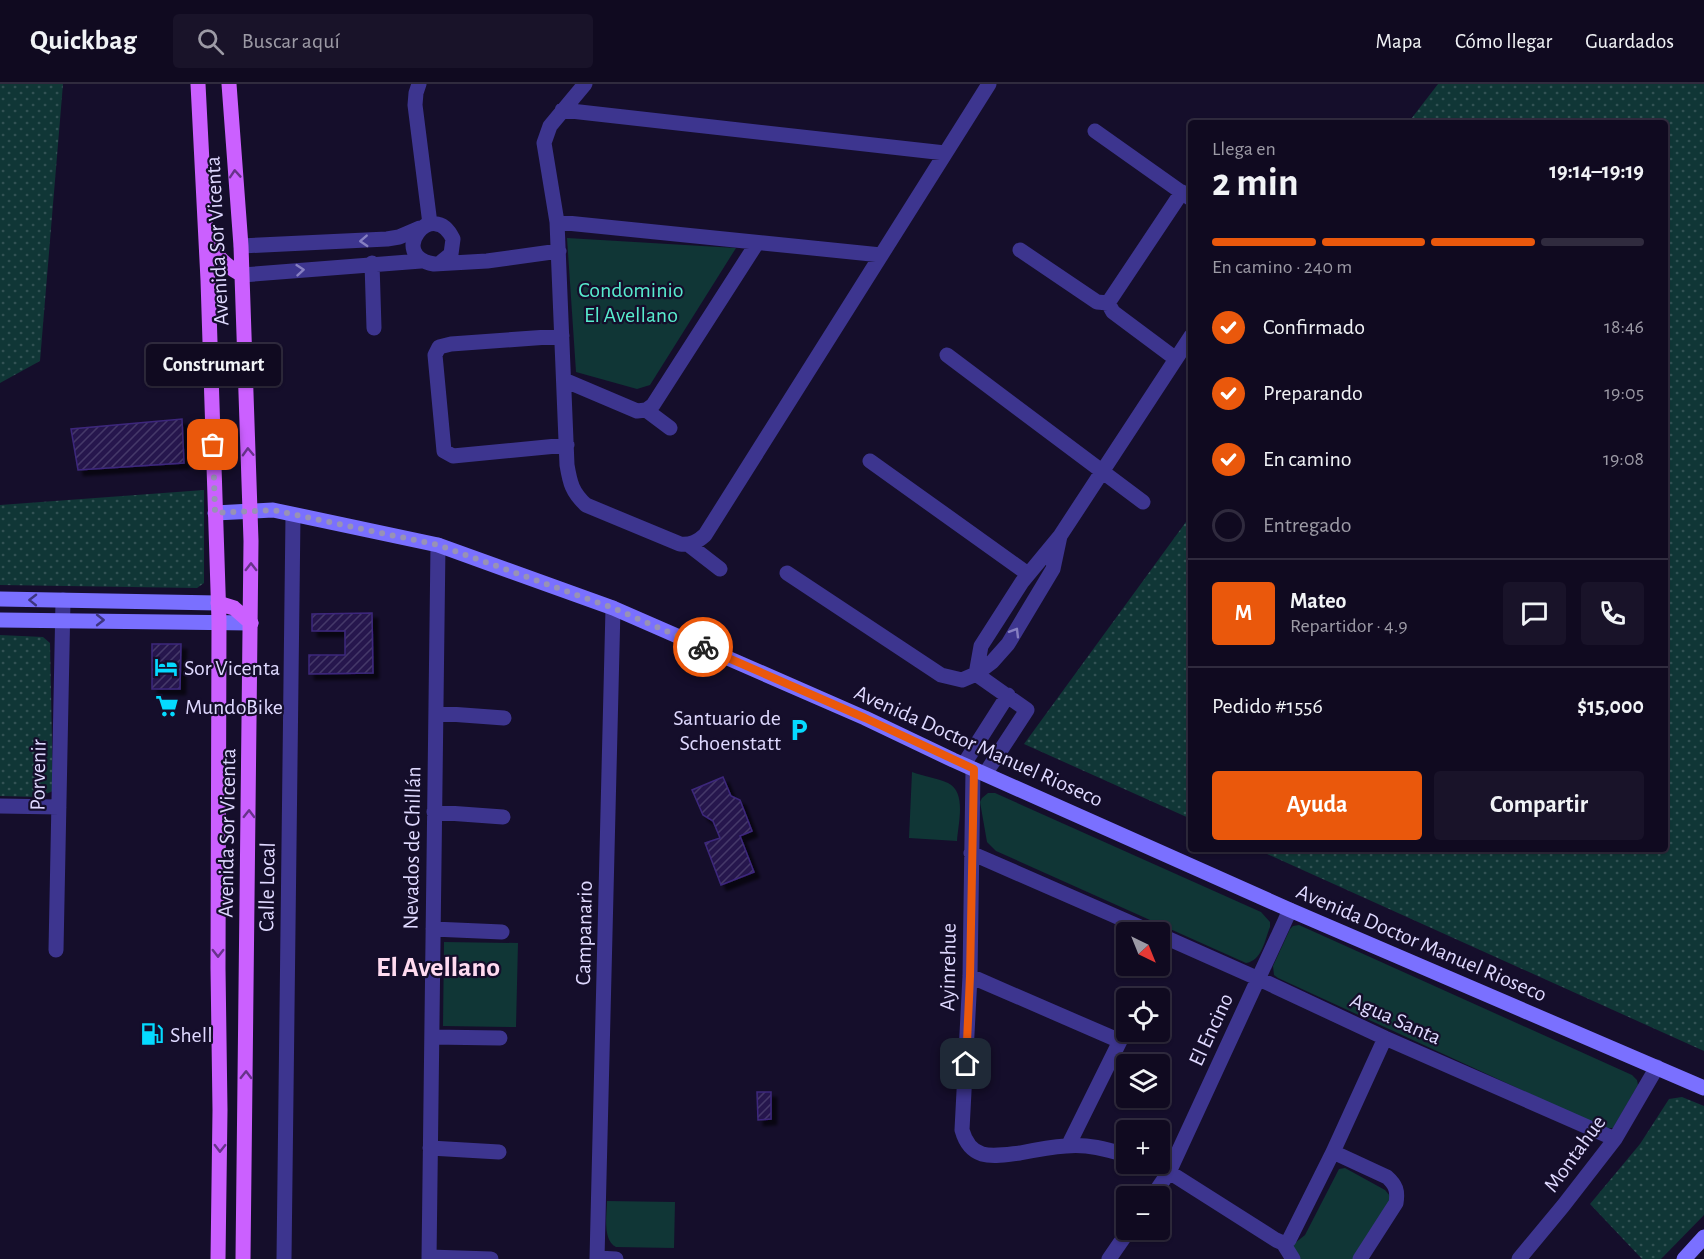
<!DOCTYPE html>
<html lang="es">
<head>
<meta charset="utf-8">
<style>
	:root { --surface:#100a20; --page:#191329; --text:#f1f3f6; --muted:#9c9aa5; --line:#302b3e; --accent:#ea580c }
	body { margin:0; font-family:"Alegreya Sans",sans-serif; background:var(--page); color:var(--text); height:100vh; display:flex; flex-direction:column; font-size:22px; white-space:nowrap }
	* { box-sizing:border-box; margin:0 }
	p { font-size:20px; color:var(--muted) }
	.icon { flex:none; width:33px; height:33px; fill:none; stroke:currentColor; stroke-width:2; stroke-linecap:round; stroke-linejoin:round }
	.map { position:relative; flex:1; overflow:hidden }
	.drawer { position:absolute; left:1188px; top:36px; width:480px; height:732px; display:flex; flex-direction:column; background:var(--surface); border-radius:6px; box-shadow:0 2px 4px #0004,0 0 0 2px var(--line) }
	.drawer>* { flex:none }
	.needle { width:39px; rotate:137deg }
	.tools { position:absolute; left:1116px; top:838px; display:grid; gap:12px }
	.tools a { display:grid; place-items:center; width:54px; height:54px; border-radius:6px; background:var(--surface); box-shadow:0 2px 4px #0004,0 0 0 2px var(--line); font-size:30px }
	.pin { position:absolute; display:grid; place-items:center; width:51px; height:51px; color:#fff; margin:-26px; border-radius:12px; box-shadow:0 3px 9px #0006 }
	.courier { position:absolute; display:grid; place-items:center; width:60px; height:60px; margin:-30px; border:4px solid #ea580c; border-radius:50%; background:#fff; color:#222; box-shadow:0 2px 8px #0007 }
	.bubble { position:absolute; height:42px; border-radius:6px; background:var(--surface); box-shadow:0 2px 4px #0004,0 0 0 2px var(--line); font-size:20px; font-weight:700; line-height:42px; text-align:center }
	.overview em { font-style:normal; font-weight:700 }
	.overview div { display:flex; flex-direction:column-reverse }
	.overview { display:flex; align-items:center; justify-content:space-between; height:102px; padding:0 24px }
	h1 { font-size:39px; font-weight:700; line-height:45px }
	.bar { display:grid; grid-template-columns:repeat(4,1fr); gap:9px 6px; align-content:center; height:72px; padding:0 24px }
	.bar i { height:8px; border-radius:4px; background:var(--line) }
	.bar .on { background:var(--accent) }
	.bar p { grid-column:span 4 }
	.line { display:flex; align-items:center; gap:15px; padding:0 24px; border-top:2px solid var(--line) }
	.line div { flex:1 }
	.round { display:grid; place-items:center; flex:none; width:63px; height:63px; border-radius:6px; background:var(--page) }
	ol { padding:0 24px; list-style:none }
	li { display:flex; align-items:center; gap:18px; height:66px }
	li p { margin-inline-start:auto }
	li .icon { padding:6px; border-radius:50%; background:var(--accent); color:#fff; stroke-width:4 }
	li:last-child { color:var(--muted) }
	li i { width:33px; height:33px; border:3px solid var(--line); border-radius:50% }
	.action { display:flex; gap:12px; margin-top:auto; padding:12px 24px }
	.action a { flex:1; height:69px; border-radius:6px; background:var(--accent); color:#fff; font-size:24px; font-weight:700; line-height:69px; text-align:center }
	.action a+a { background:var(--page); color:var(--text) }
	header { display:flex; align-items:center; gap:36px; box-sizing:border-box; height:84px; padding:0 30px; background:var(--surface); border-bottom:2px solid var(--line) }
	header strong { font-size:28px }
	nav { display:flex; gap:33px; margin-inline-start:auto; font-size:21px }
	.search { width:420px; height:54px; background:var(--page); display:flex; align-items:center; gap:15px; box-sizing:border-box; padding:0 21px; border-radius:6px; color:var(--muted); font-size:22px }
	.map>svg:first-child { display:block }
	.grass { fill:url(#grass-dots) }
	.park { fill:#103636 }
	.building { fill:url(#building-hatch); stroke:#3d287c; stroke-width:1.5; filter:url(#shadow) }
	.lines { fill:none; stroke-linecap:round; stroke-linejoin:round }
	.street { stroke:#3d358f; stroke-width:15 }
	.secondary { stroke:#7a70ff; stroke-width:15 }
	.primary { stroke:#cb60ff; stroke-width:15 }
	.oneway { stroke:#67338a }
	.oneway2 { stroke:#867fc1 }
	.oneway3 { stroke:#3d3580 }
	.done { stroke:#9892b5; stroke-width:6; stroke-dasharray:0 10.8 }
	.route { stroke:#ea580c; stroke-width:8 }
	.labels { text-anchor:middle; stroke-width:4.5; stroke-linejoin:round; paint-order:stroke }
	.street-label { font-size:22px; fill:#dfd9ff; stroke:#150e2b }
	.park-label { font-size:22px; fill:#58ecce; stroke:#150e2b }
	.poi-label { font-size:22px; fill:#dfd9ff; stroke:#150e2b; text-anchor:start }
	.district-label { font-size:28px; font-weight:bold; fill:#ffdbf0; stroke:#150e2b }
</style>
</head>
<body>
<header>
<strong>Quickbag</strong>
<div class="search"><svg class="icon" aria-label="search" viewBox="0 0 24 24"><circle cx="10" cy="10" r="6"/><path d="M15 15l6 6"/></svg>Buscar aquí</div>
<nav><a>Mapa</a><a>Cómo llegar</a><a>Guardados</a></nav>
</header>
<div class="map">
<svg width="1704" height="1175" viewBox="0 0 1704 1175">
	<defs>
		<pattern id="grass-dots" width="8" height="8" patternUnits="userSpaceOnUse" patternTransform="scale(1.5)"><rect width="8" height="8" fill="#103636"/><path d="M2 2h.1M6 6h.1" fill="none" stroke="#325254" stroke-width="1.8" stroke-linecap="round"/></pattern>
		<pattern id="building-hatch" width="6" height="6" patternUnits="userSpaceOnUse" patternTransform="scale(1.5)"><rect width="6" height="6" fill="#26184e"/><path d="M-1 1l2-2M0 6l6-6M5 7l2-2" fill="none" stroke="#453969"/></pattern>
		<filter id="shadow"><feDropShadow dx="5.5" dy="5.5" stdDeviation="1.5" flood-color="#0009"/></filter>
	</defs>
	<rect width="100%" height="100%" fill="#150e2b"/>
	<path class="grass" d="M0 0H63L40 277 0 299Z
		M1438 0H1704V967L1256 765H1665V39H1408Z
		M204 406V499L197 504 0 501V421Z
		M1191 431V735L1024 660Z
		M0 551 43 553 50 559 53 707 38 713 0 712Z
		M1682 1013 1704 1022V1131L1661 1175H1642L1590 1120 1640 1060 1669 1015Z"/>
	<path class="park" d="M567 154 736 164 650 301 637 305 576 288Z
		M912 688C923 692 937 694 948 699 967 708 958 740 957 757L909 754Z
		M988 709H995L1261 828 1270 838V843C1265 855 1262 877 1246 879L996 767 987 758 980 718 982 714Z
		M1299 841 1632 991 1637 996 1638 1001 1613 1044H1604L1278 894 1274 891 1273 882 1290 845 1293 842Z
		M444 858 518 859 516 943 443 942Z
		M1345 1084 1385 1106 1390 1112V1117L1353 1175H1299L1290 1163 1305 1151 1339 1085Z
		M607 1117 675 1118 674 1164 616 1163C602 1156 607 1130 607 1117Z"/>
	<path class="building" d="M182 335 184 379 78 386 71 345Z
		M372 529 373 589 309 590V571H345V547H312V530Z
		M152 560H181L180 605H152Z
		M723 693 731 712 740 716 752 747 740 752 754 788 721 801 705 759 720 754 713 737 703 731 692 706Z
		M757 1008H771V1035L758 1036Z"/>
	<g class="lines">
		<path class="street" d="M419 0 416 9 415 21 430 140
			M585 0 550 42 544 59 557 138 567 381C570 399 572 408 586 421L680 460C691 461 697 458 705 451L989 0
			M562 26 945 69
			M1095 47 1191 115
			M557 138 881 171
			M241 162 387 155 399 153 420 144
			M1020 166 1097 218 1108 219 1182 108
			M372 179 374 244
			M440 179 451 170 453 155C433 112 386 172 434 180L487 177 559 167
			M242 191 421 177
			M1108 219 1113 228 1176 275
			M562 252 451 260 439 263 435 271 444 367 453 372 567 361
			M947 271 1143 418
			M564 296 637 327 646 326 653 321 757 159
			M646 326 670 344
			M870 377 1028 490
			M1060 452 1191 252
			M689 461 720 485
			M787 489 941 591 962 596 976 590 992 578 1008 560 1053 485 1060 452 1022 498 981 562 976 590
			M976 590 1027 626 985 690
			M436 629 504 634
			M964 680 1008 611
			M973 685 970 892 962 1046C971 1078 994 1072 1020 1069 1035 1066 1051 1063 1066 1062 1088 1060 1106 1065 1126 1071
			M0 722 59 723
			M434 728 503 733
			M971 769 1154 849
			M433 845 502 848
			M1160 851 1259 895 1385 954 1615 1055
			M56 866 63 516
			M970 892 1120 957 1068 1062
			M432 953 500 954
			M1120 957 1126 942
			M430 1064 499 1068
			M1333 1068 1387 1093C1396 1101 1398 1107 1396 1119L1360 1175
			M1149 1080 1169 1088 1276 1156 1283 1159 1289 1156 1333 1068 1385 954
			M1152 1113 1169 1088 1290 826
			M1283 1159 1293 1175
			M429 1173 491 1175
			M597 1174 616 1175
			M284 1175 293 431
			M429 1175 438 461
			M597 1175 613 524
			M1109 1175 1129 1146
			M1519 1175 1563 1122 1615 1055 1657 983"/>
		<path class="secondary" d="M215 429 273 426 438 461 613 524 865 634 953 676 1290 826 1704 1004
			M0 515 218 519
			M0 536 251 539
			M1684 1175 1704 1153"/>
		<path class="primary" d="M198 0 208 196 219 537 218 884 220 1026 218 1175
			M229 0 241 162 251 457 243 1175
			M207 155C214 171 226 182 242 191
			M218 519 234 524 251 539"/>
	</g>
	<defs><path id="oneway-chevron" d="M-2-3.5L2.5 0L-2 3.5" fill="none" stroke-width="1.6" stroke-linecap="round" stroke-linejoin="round" transform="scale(1.5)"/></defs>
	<g class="oneway">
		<use href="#oneway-chevron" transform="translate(235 90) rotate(-94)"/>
		<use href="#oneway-chevron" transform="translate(248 368) rotate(-92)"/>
		<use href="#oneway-chevron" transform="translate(251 483) rotate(-90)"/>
		<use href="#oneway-chevron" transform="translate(249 730) rotate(-89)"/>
		<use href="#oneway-chevron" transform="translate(218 869) rotate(90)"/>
		<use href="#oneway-chevron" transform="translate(246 991) rotate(-89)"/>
		<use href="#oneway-chevron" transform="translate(220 1064) rotate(91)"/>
	</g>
	<g class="oneway2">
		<use href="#oneway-chevron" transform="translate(364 157) rotate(177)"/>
		<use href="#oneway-chevron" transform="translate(300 186) rotate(-5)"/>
		<use href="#oneway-chevron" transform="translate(1015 548) rotate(-59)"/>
	</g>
	<g class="oneway3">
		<use href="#oneway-chevron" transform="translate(33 516) rotate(-179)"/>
		<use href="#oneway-chevron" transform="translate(100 536)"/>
	</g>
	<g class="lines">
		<path class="done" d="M213 361 215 429 273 426 438 461 613 524 703 563"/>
		<path class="route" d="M703 563 865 634 974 685 970 892 966 980"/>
	</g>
	<defs>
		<g id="hotel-bare" transform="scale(1.8)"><path d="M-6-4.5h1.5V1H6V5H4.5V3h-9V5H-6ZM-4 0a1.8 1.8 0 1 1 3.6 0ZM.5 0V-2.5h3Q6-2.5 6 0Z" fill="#05daff" stroke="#150e2b" stroke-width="2.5" paint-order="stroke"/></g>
		<g id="supermarket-bare" transform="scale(1.8)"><path d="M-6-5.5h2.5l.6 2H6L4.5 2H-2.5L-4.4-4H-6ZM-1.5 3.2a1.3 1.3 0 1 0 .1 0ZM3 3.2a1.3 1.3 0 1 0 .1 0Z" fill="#05daff" stroke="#150e2b" stroke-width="2.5" paint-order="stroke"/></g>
		<g id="parking-bare" transform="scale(1.8)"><path d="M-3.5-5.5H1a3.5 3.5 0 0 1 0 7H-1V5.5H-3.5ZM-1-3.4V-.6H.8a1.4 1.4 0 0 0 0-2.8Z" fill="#05daff" stroke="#150e2b" stroke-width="2.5" paint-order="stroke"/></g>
		<g id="fuel-bare" transform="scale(1.8)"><path d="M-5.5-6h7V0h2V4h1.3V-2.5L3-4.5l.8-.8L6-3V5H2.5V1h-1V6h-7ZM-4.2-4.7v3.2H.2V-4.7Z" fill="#05daff" stroke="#150e2b" stroke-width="2.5" paint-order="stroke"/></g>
	</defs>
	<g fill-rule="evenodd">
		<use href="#hotel-bare" x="166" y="583"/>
		<use href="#supermarket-bare" x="167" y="622"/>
		<use href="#parking-bare" x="799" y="646"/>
		<use href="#fuel-bare" x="152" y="950"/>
	</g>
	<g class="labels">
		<g class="street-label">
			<text transform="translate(216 157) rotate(-93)" y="8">Avenida Sor Vicenta</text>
			<text transform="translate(979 661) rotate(24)" y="8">Avenida Doctor Manuel Rioseco</text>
			<text transform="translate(37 691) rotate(-89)" y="8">Porvenir</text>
			<text transform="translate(226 749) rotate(-89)" y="8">Avenida Sor Vicenta</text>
			<text transform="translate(411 764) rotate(-89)" y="8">Nevados de Chillán</text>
			<text transform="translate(266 803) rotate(-89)" y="8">Calle Local</text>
			<text transform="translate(583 849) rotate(-89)" y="8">Campanario</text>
			<text transform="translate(1422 858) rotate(23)" y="8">Avenida Doctor Manuel Rioseco</text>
			<text transform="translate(947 883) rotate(-89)" y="8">Ayinrehue</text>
			<text transform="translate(1396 934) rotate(24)" y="8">Agua Santa</text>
			<text transform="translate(1210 945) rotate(-65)" y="8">El Encino</text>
			<text transform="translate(1574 1069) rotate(-54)" y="8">Montahue</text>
		</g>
		<g class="park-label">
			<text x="631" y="213">Condominio<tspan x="631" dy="25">El Avellano</tspan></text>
		</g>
		<g class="poi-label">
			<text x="184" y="591">Sor Vicenta</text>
			<text x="185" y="630">MundoBike</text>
			<text x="781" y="641" text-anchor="end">Santuario de<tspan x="781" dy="25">Schoenstatt</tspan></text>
			<text x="170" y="958">Shell</text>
		</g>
		<g class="district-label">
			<text x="438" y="892">El Avellano</text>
		</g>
	</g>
</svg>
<div class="tools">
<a><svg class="needle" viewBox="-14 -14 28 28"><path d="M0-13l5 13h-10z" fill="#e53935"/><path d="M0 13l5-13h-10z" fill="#9c9aa5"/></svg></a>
<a><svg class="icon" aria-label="locate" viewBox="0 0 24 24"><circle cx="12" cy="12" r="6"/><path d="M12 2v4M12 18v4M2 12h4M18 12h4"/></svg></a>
<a><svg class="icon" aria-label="layers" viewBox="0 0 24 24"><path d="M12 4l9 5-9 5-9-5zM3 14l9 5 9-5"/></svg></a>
<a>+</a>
<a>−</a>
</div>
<div class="pin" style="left:213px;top:361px;background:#ea580c"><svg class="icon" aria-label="bag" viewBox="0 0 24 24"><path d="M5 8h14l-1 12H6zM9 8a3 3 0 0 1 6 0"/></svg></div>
<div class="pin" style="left:966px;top:980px;background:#1f2937"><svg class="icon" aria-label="home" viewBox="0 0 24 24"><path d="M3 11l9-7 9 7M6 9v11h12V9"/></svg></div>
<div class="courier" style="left:703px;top:563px"><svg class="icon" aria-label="bike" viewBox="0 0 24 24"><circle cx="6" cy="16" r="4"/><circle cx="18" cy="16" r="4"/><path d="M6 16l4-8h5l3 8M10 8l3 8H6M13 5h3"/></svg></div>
<div class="bubble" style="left:146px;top:260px;width:135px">Construmart</div>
<section class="drawer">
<div class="overview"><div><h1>2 min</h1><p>Llega en</p></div><em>19:14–19:19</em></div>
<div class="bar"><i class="on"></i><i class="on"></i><i class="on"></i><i></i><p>En camino · 240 m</p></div>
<ol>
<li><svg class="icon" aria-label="check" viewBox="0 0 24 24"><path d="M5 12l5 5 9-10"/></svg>Confirmado<p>18:46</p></li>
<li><svg class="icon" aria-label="check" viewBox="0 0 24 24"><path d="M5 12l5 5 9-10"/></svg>Preparando<p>19:05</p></li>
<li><svg class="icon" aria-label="check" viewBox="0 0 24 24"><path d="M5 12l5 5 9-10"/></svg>En camino<p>19:08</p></li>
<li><i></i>Entregado</li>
</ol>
<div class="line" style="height:108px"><b class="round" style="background:var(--accent);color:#fff">M</b><div><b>Mateo</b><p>Repartidor · 4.9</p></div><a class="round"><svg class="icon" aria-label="chat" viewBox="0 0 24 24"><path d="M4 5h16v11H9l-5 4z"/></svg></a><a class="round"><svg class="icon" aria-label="phone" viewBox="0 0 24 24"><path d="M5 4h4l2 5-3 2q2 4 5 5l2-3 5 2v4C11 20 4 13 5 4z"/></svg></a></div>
<div class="line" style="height:78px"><div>Pedido #1556</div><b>$15,000</b></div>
<div class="action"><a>Ayuda</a><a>Compartir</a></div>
</section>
</div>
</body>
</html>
